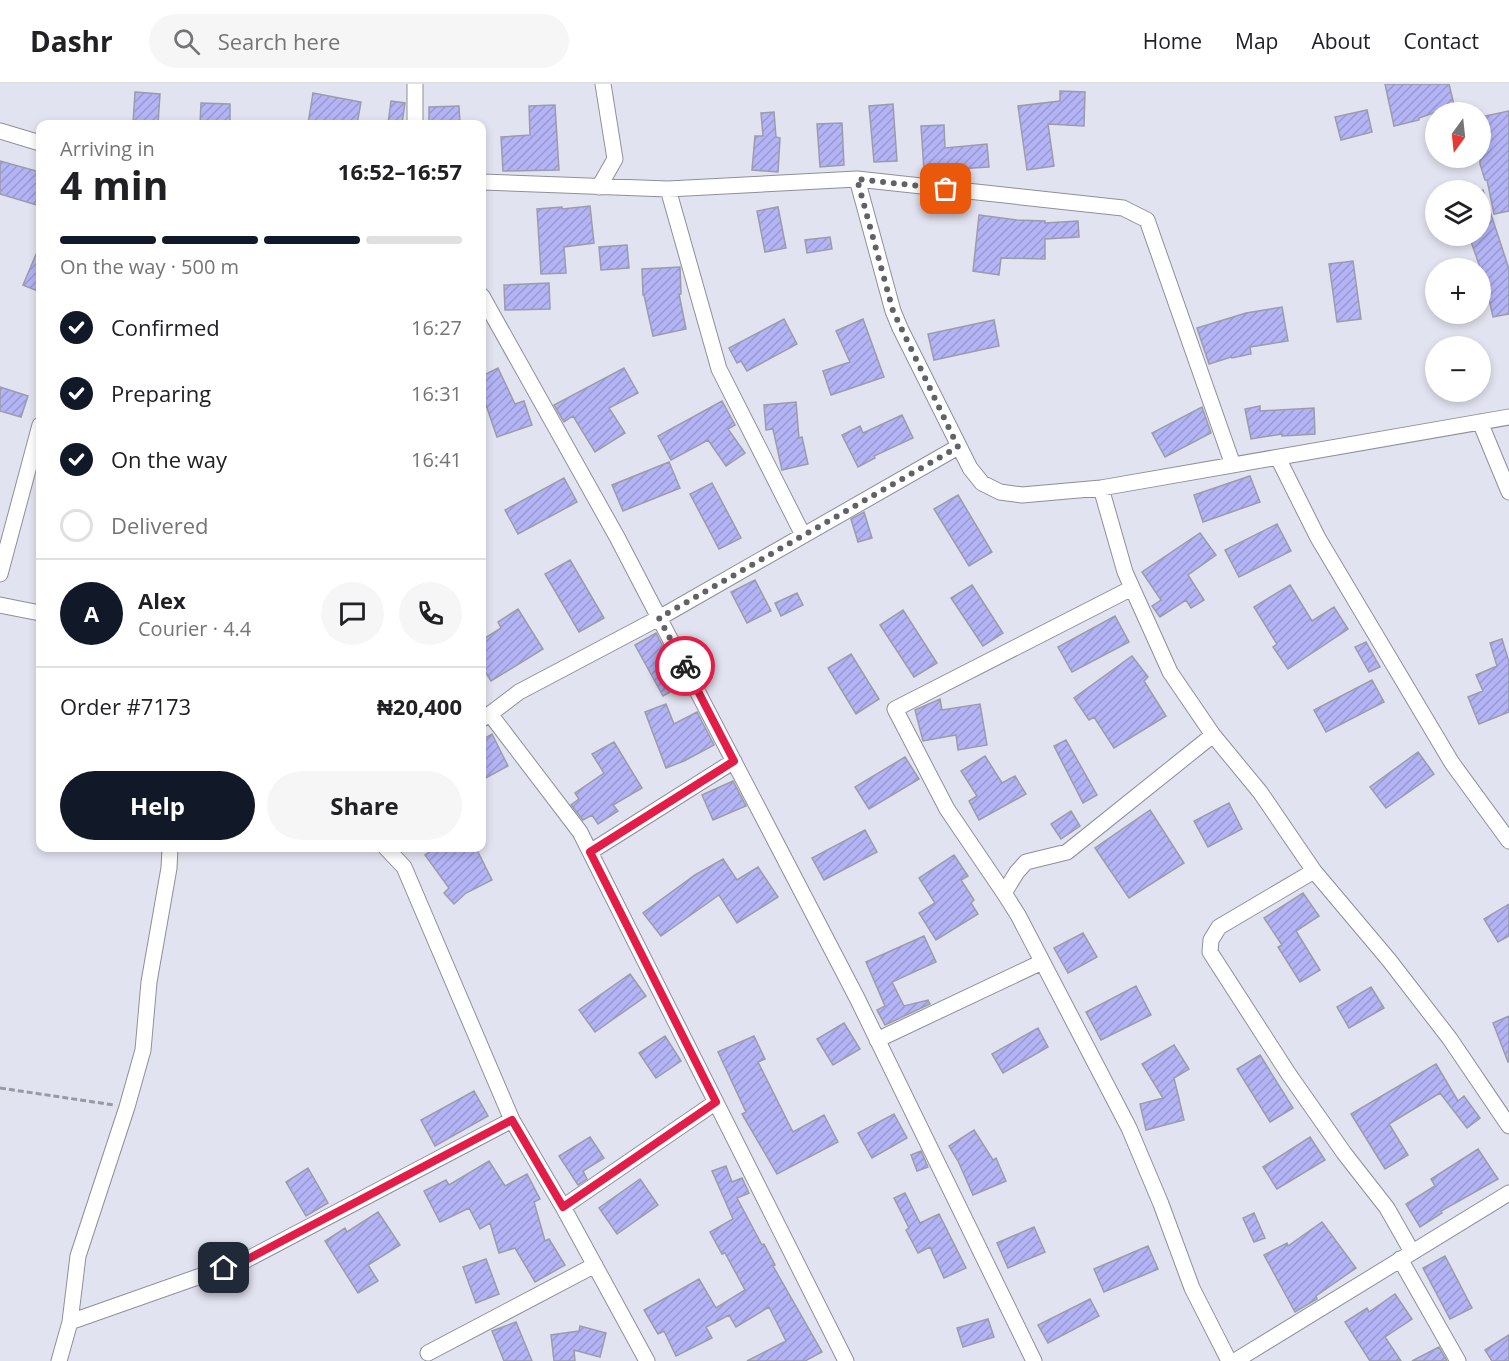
<!DOCTYPE html>
<html lang="en">
<head>
<meta charset="utf-8">
<style>
	:root { --surface:#fff; --page:#f6f6f6; --text:#202124; --muted:#757577; --line:#e0e0e0; --accent:#111827 }
	body { margin:0; font-family:"Open Sans",sans-serif; background:var(--page); color:var(--text); height:100vh; display:flex; flex-direction:column; font-size:22px; white-space:nowrap }
	* { box-sizing:border-box; margin:0 }
	p { font-size:20px; color:var(--muted) }
	.icon { flex:none; width:33px; height:33px; fill:none; stroke:currentColor; stroke-width:2; stroke-linecap:round; stroke-linejoin:round }
	.map { position:relative; flex:1; overflow:hidden }
	.details { position:absolute; left:36px; top:36px; width:450px; height:732px; display:flex; flex-direction:column; background:var(--surface); border-radius:12px; box-shadow:0 3px 9px #0003 }
	.details>* { flex:none }
	.needle { width:39px; rotate:195deg }
	.controls { position:absolute; left:1425px; top:18px; display:grid; gap:12px }
	.controls a { display:grid; place-items:center; width:66px; height:66px; border-radius:50%; background:var(--surface); box-shadow:0 3px 9px #0003; font-size:30px }
	.pin { position:absolute; display:grid; place-items:center; width:51px; height:51px; color:#fff; margin:-26px; border-radius:12px; box-shadow:0 3px 9px #0006 }
	.courier { position:absolute; display:grid; place-items:center; width:60px; height:60px; margin:-30px; border:4px solid #e11d48; border-radius:50%; background:#fff; color:#222; box-shadow:0 2px 8px #0007 }
	.summary em { font-style:normal; font-weight:700 }
	.summary div { display:flex; flex-direction:column-reverse }
	.summary { display:flex; align-items:center; justify-content:space-between; height:102px; padding:0 24px }
	h1 { font-size:39px; font-weight:700; line-height:45px }
	.bar { display:grid; grid-template-columns:repeat(4,1fr); gap:9px 6px; align-content:center; height:72px; padding:0 24px }
	.bar i { height:8px; border-radius:4px; background:var(--line) }
	.bar .selected { background:var(--accent) }
	.bar p { grid-column:span 4 }
	.line { display:flex; align-items:center; gap:15px; padding:0 24px; border-top:2px solid var(--line) }
	.line div { flex:1 }
	.round { display:grid; place-items:center; flex:none; width:63px; height:63px; border-radius:32px; background:var(--page) }
	ol { padding:0 24px; list-style:none }
	li { display:flex; align-items:center; gap:18px; height:66px }
	li p { margin-inline-start:auto }
	li .icon { padding:6px; border-radius:50%; background:var(--accent); color:#fff; stroke-width:4 }
	li:last-child { color:var(--muted) }
	li i { width:33px; height:33px; border:3px solid var(--line); border-radius:50% }
	.button { display:flex; gap:12px; margin-top:auto; padding:12px 24px }
	.button a { flex:1; height:69px; border-radius:36px; background:var(--accent); color:#fff; font-size:24px; font-weight:700; line-height:69px; text-align:center }
	.button a+a { background:var(--page); color:var(--text) }
	header { display:flex; align-items:center; gap:36px; box-sizing:border-box; height:84px; padding:0 30px; background:var(--surface); border-bottom:2px solid var(--line) }
	header strong { font-size:28px }
	nav { display:flex; gap:33px; margin-inline-start:auto; font-size:21px }
	.search { width:420px; height:54px; background:var(--page); display:flex; align-items:center; gap:15px; box-sizing:border-box; padding:0 21px; border-radius:33px; color:var(--muted); font-size:22px }
	.map>svg:first-child { display:block }
	.building { fill:url(#building-hatch); stroke:#9c9ca9; stroke-width:1.5 }
	.lines { fill:none; stroke-linecap:round; stroke-linejoin:round }
	.street-casing { stroke:#8f8f9b; stroke-width:17 }
	.path { stroke:#9999a4; stroke-width:3; stroke-dasharray:6 3; stroke-linecap:butt }
	.street { stroke:#fff; stroke-width:15 }
	.done { stroke:#616169; stroke-width:6; stroke-dasharray:0 10.8 }
	.route { stroke:#e11d48; stroke-width:8 }
</style>
</head>
<body>
<header>
<strong>Dashr</strong>
<div class="search"><svg class="icon" aria-label="search" viewBox="0 0 24 24"><circle cx="10" cy="10" r="6"/><path d="M15 15l6 6"/></svg>Search here</div>
<nav><a>Home</a><a>Map</a><a>About</a><a>Contact</a></nav>
</header>
<div class="map">
<svg width="1509" height="1277" viewBox="0 0 1509 1277">
	<defs>
		<pattern id="building-hatch" width="6" height="6" patternUnits="userSpaceOnUse" patternTransform="scale(1.5)"><rect width="6" height="6" fill="#b3b3f5"/><path d="M-1 1l2-2M0 6l6-6M5 7l2-2" fill="none" stroke="#9999d2"/></pattern>
	</defs>
	<rect width="100%" height="100%" fill="#e2e3f0"/>
	<path class="building" d="M1385 0H1449L1455 25 1436 28 1419 34V36L1394 42Z
		M1060 7 1085 8 1084 42 1048 40 1054 82 1027 86 1018 22 1060 17Z
		M135 8 160 10 158 40H133Z
		M313 9 361 18 357 40H308Z
		M391 17 405 19 402 40H388Z
		M201 19 230 20V40H200Z
		M893 20 897 77 874 78 869 22Z
		M555 21 559 86 503 87 501 53 530 51 529 22Z
		M459 22 460 40H429V23Z
		M1367 26 1372 48 1341 56 1335 33Z
		M1509 27V127L1494 130 1487 96H1485L1480 80V33Z
		M774 28 776 53 780 54 778 88 752 86 755 52H763L761 29Z
		M842 39 844 81 820 83 817 40Z
		M944 41 945 64 987 60 989 83 924 87 921 42Z
		M0 77 40 88V122L0 110Z
		M1483 106 1509 185V230L1493 233 1482 185 1481 186 1469 152H1480V107Z
		M590 122 594 159 564 163 566 189 541 190 537 125 562 123V125Z
		M778 123 786 164 765 168 757 127Z
		M979 131 1017 136 1045 137V139L1078 137 1079 153 1045 155V175L1001 174 999 191 973 187Z
		M830 153 832 165 807 169 805 156Z
		M40 161V208L23 201Z
		M627 161 629 184 601 186 599 163Z
		M1353 177 1361 235 1337 238 1329 180Z
		M680 183 681 210H679L686 245 653 252 644 211H643L642 185Z
		M549 199 550 225 505 226 504 201Z
		M1282 223 1288 257 1250 263 1251 270 1232 274 1231 273 1209 280 1197 244 1246 229Z
		M784 235 797 260 747 287 741 277 737 279 729 264Z
		M863 235 884 293 831 311 823 287 850 278 836 247Z
		M994 236 999 262 934 276 928 250Z
		M498 284 515 320 524 317 532 341 497 353 485 318 482 320V292Z
		M624 284 638 309 609 324 625 349 595 368 573 332 564 338 554 321Z
		M0 303 28 312 21 333 0 327Z
		M722 317 735 341 728 345 745 369 726 382 708 356 671 376 658 352Z
		M796 318 799 354 802 353 808 380 782 386 773 345 766 346 764 321Z
		M1260 322V327L1314 324 1315 350 1282 352V350L1251 355 1245 325Z
		M1202 323 1211 349 1165 373 1152 349Z
		M902 331 913 354 874 372 875 374 858 383 842 351 860 342 863 349Z
		M669 378 680 404 623 427 612 401Z
		M1250 392 1260 418 1203 438 1194 411Z
		M564 394 577 418 518 450 505 426Z
		M712 399 741 454 719 465 690 410Z
		M958 411 992 468 969 482 934 425Z
		M864 428 872 454 858 458 851 435Z
		M1277 440 1291 467 1239 493 1225 466Z
		M1200 449 1216 471 1188 491 1204 516 1191 524 1186 516 1160 533 1152 522 1161 516 1142 488Z
		M570 476 604 534 579 548 545 490Z
		M755 496 771 527 747 539 731 508Z
		M972 501 1003 549 983 562 951 514Z
		M1290 501 1312 537 1334 523 1348 545 1288 585 1273 563 1277 560 1254 523Z
		M797 509 803 521 781 532 775 519Z
		M518 525 543 565 491 597 482 583V556L501 544 498 538Z
		M903 526 937 579 914 593 880 541Z
		M1115 532 1129 558 1072 588 1058 563Z
		M656 549 683 601 663 612 635 561Z
		M1502 555 1509 578V628L1479 640 1468 613 1483 607 1476 591 1497 582 1490 559Z
		M1366 558 1380 583 1369 588 1355 563Z
		M851 570 879 615 856 630 828 584Z
		M1132 572 1148 593 1144 597 1166 632 1114 664 1094 633 1089 636 1074 614Z
		M1372 596 1384 618 1326 648 1314 626Z
		M940 615 942 626 980 620 987 661 958 666 956 651 923 657 915 626Z
		M666 620 674 640 697 628 714 661 684 677 666 684 645 628Z
		M492 650 508 682 482 696V656Z
		M1066 656 1097 711 1083 719 1054 662Z
		M614 658 642 704 613 721 618 727 598 740 592 731 583 736 571 721 579 715 575 709 604 689 592 670Z
		M1418 668 1434 690 1386 724 1370 703Z
		M985 672 1002 699 1015 692 1026 710 979 736 969 717 977 712 961 687Z
		M905 673 919 695 869 725 855 703Z
		M733 697 746 722 713 736 702 711Z
		M1229 719 1242 745 1208 763 1194 737Z
		M1150 726 1184 779 1129 814 1095 764Z
		M1071 727 1080 742 1061 755 1051 740Z
		M865 746 877 768 824 796 812 774Z
		M435 764H476L492 796 466 809 454 820 444 809 449 804 425 771Z
		M954 771 968 792 961 796 974 816 971 819 978 830 936 856 919 829 935 819 919 794Z
		M723 775 737 796 758 783 778 813 737 839 719 811 661 852 643 829 695 791Z
		M1303 809 1319 832 1296 847 1320 886 1300 898 1278 863 1282 861 1264 834Z
		M1509 820V852L1498 858 1484 835Z
		M1083 849 1097 873 1068 889 1054 864Z
		M924 852 936 878 892 898 904 922 928 916 930 920 885 941 877 926 885 922 866 878Z
		M630 890 646 912 595 948 579 926Z
		M1136 902 1151 931 1101 956 1086 928Z
		M1371 903 1384 924 1349 944 1337 923Z
		M1509 932V978H1508L1493 939Z
		M844 939 860 965 833 981 817 955Z
		M1038 944 1048 963 1003 989 992 970Z
		M665 952 681 977 656 994 639 969Z
		M754 952 765 975 758 978 793 1048 824 1031 838 1058 777 1090 742 1030 746 1028 718 968Z
		M1174 961 1189 985 1174 994 1184 1036 1146 1046 1140 1020 1163 1014 1142 980Z
		M1260 971 1293 1024 1270 1038 1237 985Z
		M1436 980 1458 1017 1464 1012 1480 1034 1467 1044 1440 1009 1389 1040 1408 1071 1385 1085 1351 1030Z
		M474 1007 488 1032 435 1062 421 1036Z
		M894 1030 907 1054 872 1074 858 1049Z
		M974 1046 993 1076 996 1074 1006 1097 973 1111 958 1077 949 1062Z
		M590 1053 604 1074 583 1087 587 1095 578 1101 559 1072Z
		M1310 1053 1325 1076 1277 1105 1263 1083Z
		M1478 1065 1498 1095 1441 1127 1442 1129 1420 1143 1406 1120 1435 1102 1431 1095Z
		M921 1067 928 1083 917 1087 911 1071Z
		M489 1077 505 1102 527 1090 540 1115 534 1118 545 1157 549 1155 565 1181 535 1198 515 1164 499 1169 490 1139 480 1145 469 1124 440 1138 424 1107 446 1096 449 1101Z
		M726 1082 732 1098 742 1094 749 1109 737 1114 762 1161 764 1160 775 1181 773 1182 822 1268 805 1277H747L786 1257 769 1223 736 1243 729 1231 706 1243 712 1254 676 1272 664 1247 658 1250 644 1226 699 1195 716 1224 745 1206 725 1169 722 1170 710 1148 733 1135 712 1087Z
		M308 1084 328 1119 306 1132 286 1098Z
		M640 1095 658 1121 617 1150 599 1124Z
		M905 1109 920 1139 939 1130 966 1184 944 1194 930 1163 918 1169 906 1146 909 1144 894 1114Z
		M378 1128 400 1161 368 1181 378 1197 358 1209 325 1157 345 1144 347 1148Z
		M1254 1129 1265 1154 1254 1158 1243 1134Z
		M1322 1138 1356 1184 1316 1212 1317 1215 1295 1228 1264 1171 1287 1159 1288 1162Z
		M1034 1143 1045 1168 1008 1184 997 1159Z
		M1148 1162 1158 1185 1104 1208 1094 1185Z
		M1445 1172 1472 1224 1450 1235 1423 1184Z
		M486 1175 499 1210 476 1219 463 1183Z
		M1395 1210 1412 1235 1385 1253 1401 1277H1370L1345 1238 1367 1224 1369 1228Z
		M1090 1215 1099 1232 1048 1259 1038 1241Z
		M988 1235 994 1253 963 1263 957 1244Z
		M516 1238 532 1277H504L492 1247Z
		M580 1242 606 1249 600 1273 574 1266 575 1277H554L551 1251 579 1247Z
		M1509 1251V1277H1492L1485 1266Z
		M1439 1263 1447 1277H1412Z"/>
	<g class="lines">
		<g class="street-casing">
			<path id="street" d="M415 40V0
				M0 47 40 59
				M857 95 893 227 900 244 970 384 982 399 1000 408 1022 411 1101 404 1509 333
				M482 98 668 105 857 95 1123 124 1147 136 1233 381
				M599 103 615 75 603 0
				M668 105 719 285 803 451
				M482 212 617 453 857 914 1034 1277
				M1480 338 1509 408
				M1278 374 1318 454 1452 679 1509 757
				M1101 404 1125 488 1170 588 1213 651 1260 708 1314 787 1389 876 1450 955 1509 1042
				M0 490 40 341
				M0 521 40 529
				M490 630 519 608 659 534 958 363
				M482 635 490 630 580 748 846 1277
				M1213 651 1067 768 1026 778 1017 788 1004 809 1018 831 1129 1044 1161 1120 1192 1204 1229 1277
				M386 764 404 783 512 1036 563 1123 647 1277
				M590 768 734 677
				M1314 787 1219 843 1211 856 1210 868 1288 989 1344 1069 1387 1124 1412 1168
				M1004 809 947 725 895 625 1132 504
				M877 956 1042 878
				M563 1123 716 1018
				M1400 1175 1458 1277
				M70 1238 246 1176 512 1036
				M428 1269 595 1181
				M59 1277 70 1238 78 1172 127 1023 143 966 149 898 169 784 170 764
				M1235 1277 1509 1109"/>
		</g>
		<path class="path" d="M0 1004 114 1021"/>
		<use href="#street" class="street"/>
	</g>
	<g class="lines">
		<path class="done" d="M685 582 659 534 958 363 893 227 857 95 946 105"/>
		<path class="route" d="M224 1184 246 1176 512 1036 563 1123 716 1018 590 768 734 677 685 582"/>
	</g>
</svg>
<div class="controls">
<a><svg class="needle" viewBox="-14 -14 28 28"><path d="M0-13l5 13h-10z" fill="#e53935"/><path d="M0 13l5-13h-10z" fill="#757577"/></svg></a>
<a><svg class="icon" aria-label="layers" viewBox="0 0 24 24"><path d="M12 4l9 5-9 5-9-5zM3 14l9 5 9-5"/></svg></a>
<a>+</a>
<a>−</a>
</div>
<div class="pin" style="left:946px;top:105px;background:#ea580c"><svg class="icon" aria-label="bag" viewBox="0 0 24 24"><path d="M5 8h14l-1 12H6zM9 8a3 3 0 0 1 6 0"/></svg></div>
<div class="pin" style="left:224px;top:1184px;background:#1f2937"><svg class="icon" aria-label="home" viewBox="0 0 24 24"><path d="M3 11l9-7 9 7M6 9v11h12V9"/></svg></div>
<div class="courier" style="left:685px;top:582px"><svg class="icon" aria-label="bike" viewBox="0 0 24 24"><circle cx="6" cy="16" r="4"/><circle cx="18" cy="16" r="4"/><path d="M6 16l4-8h5l3 8M10 8l3 8H6M13 5h3"/></svg></div>
<section class="details">
<div class="summary"><div><h1>4 min</h1><p>Arriving in</p></div><em>16:52–16:57</em></div>
<div class="bar"><i class="selected"></i><i class="selected"></i><i class="selected"></i><i></i><p>On the way · 500 m</p></div>
<ol>
<li><svg class="icon" aria-label="check" viewBox="0 0 24 24"><path d="M5 12l5 5 9-10"/></svg>Confirmed<p>16:27</p></li>
<li><svg class="icon" aria-label="check" viewBox="0 0 24 24"><path d="M5 12l5 5 9-10"/></svg>Preparing<p>16:31</p></li>
<li><svg class="icon" aria-label="check" viewBox="0 0 24 24"><path d="M5 12l5 5 9-10"/></svg>On the way<p>16:41</p></li>
<li><i></i>Delivered</li>
</ol>
<div class="line" style="height:108px"><b class="round" style="background:var(--accent);color:#fff">A</b><div><b>Alex</b><p>Courier · 4.4</p></div><a class="round"><svg class="icon" aria-label="chat" viewBox="0 0 24 24"><path d="M4 5h16v11H9l-5 4z"/></svg></a><a class="round"><svg class="icon" aria-label="phone" viewBox="0 0 24 24"><path d="M5 4h4l2 5-3 2q2 4 5 5l2-3 5 2v4C11 20 4 13 5 4z"/></svg></a></div>
<div class="line" style="height:78px"><div>Order #7173</div><b>₦20,400</b></div>
<div class="button"><a>Help</a><a>Share</a></div>
</section>
</div>
</body>
</html>
